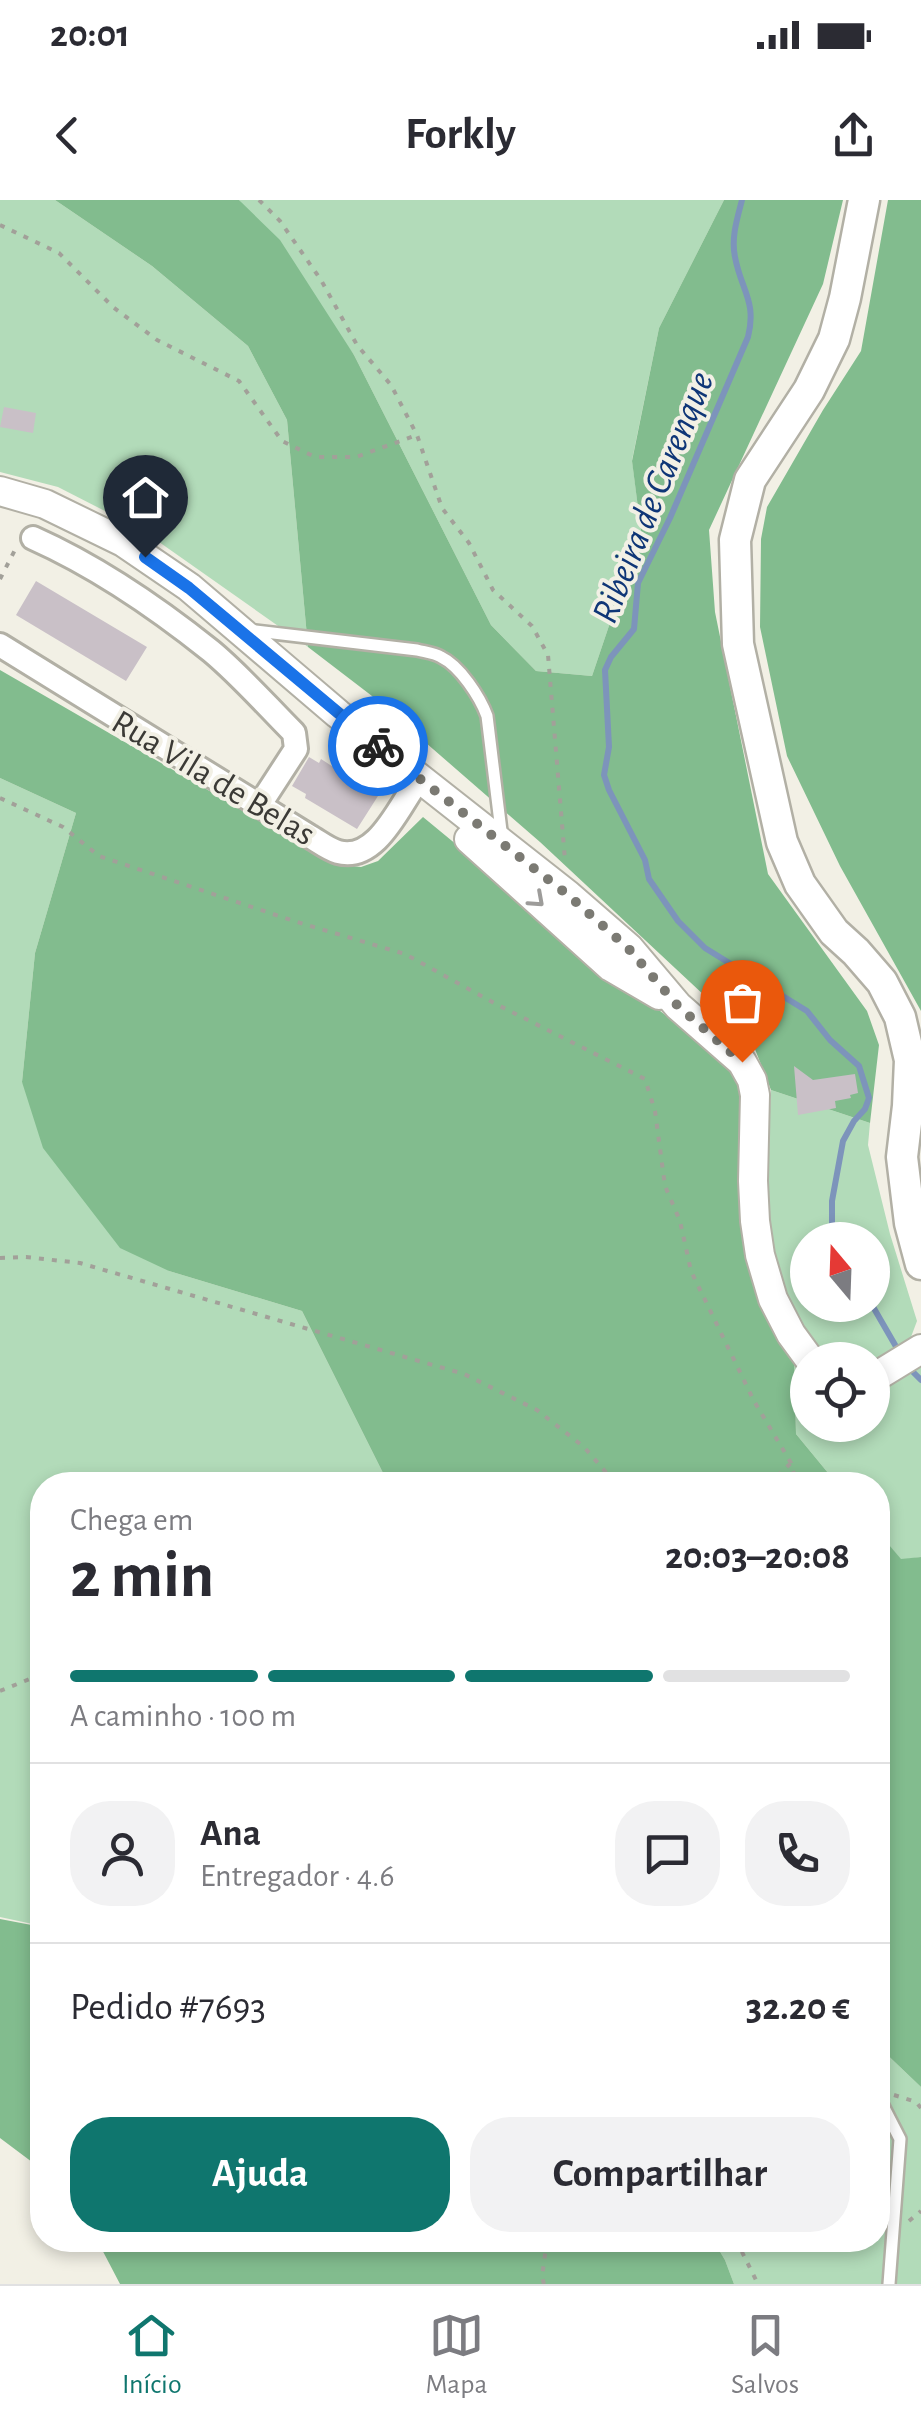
<!DOCTYPE html>
<html lang="pt">
<head>
<meta charset="utf-8">
<style>
	:root { --surface:#fff; --page:#f2f2f3; --text:#2b2b33; --muted:#7c7c81; --line:#e1e1e2; --accent:#0f766e }
	body { margin:0; font-family:"Alegreya Sans",sans-serif; background:var(--page); color:var(--text); height:100vh; display:flex; flex-direction:column; font-size:38px; white-space:nowrap }
	* { box-sizing:border-box; margin:0 }
	p { font-size:32px; color:var(--muted) }
	.icon { flex:none; width:55px; height:55px; fill:none; stroke:currentColor; stroke-width:2; stroke-linecap:round; stroke-linejoin:round }
	.map { position:relative; flex:1; overflow:hidden }
	.sheet { position:absolute; left:30px; top:1272px; width:860px; height:780px; display:flex; flex-direction:column; background:var(--surface); border-radius:40px; box-shadow:0 5px 15px #0003 }
	.sheet>* { flex:none }
	.needle { width:65px; rotate:341deg }
	.fabs { position:absolute; left:790px; top:1022px; display:grid; gap:20px }
	.fabs a { display:grid; place-items:center; width:100px; height:100px; border-radius:50%; background:var(--surface); box-shadow:0 5px 15px #0003; font-size:50px }
	.pin { position:absolute; display:grid; place-items:center; width:85px; height:85px; color:#fff; margin:-102px -42px; border-radius:50% 50% 50% 0; rotate:-45deg; box-shadow:0 0 10px #0007 }
	.pin .icon { rotate:45deg }
	.courier { position:absolute; display:grid; place-items:center; width:100px; height:100px; margin:-50px; border:8px solid #1a73e8; border-radius:50%; background:#fff; color:#222; box-shadow:0 2px 12px #0007 }
	.headline em { font-style:normal; font-weight:700 }
	.headline div { display:flex; flex-direction:column-reverse }
	.headline { display:flex; align-items:center; justify-content:space-between; height:170px; padding:0 40px }
	h1 { font-size:65px; font-weight:700; line-height:75px }
	.bar { display:grid; grid-template-columns:repeat(4,1fr); gap:15px 10px; align-content:center; height:120px; padding:0 40px }
	.bar i { height:12px; border-radius:8px; background:var(--line) }
	.bar .selected { background:var(--accent) }
	.bar p { grid-column:span 4 }
	.line { display:flex; align-items:center; gap:25px; padding:0 40px; border-top:2px solid var(--line) }
	.line div { flex:1 }
	.round { display:grid; place-items:center; flex:none; width:105px; height:105px; border-radius:40px; background:var(--page) }
	.primary-button { display:flex; gap:20px; margin-top:auto; padding:20px 40px }
	.primary-button a { flex:1; height:115px; border-radius:40px; background:var(--accent); color:#fff; font-size:40px; font-weight:700; line-height:115px; text-align:center }
	.primary-button a+a { background:var(--page); color:var(--text) }
	.status { display:flex; justify-content:space-between; align-items:center; height:70px; padding:0 50px; background:var(--surface); direction:ltr }
	.status svg { height:28px; fill:currentColor }
	header { display:flex; justify-content:space-between; align-items:center; height:130px; padding:0 40px; background:var(--surface); font-size:45px; font-weight:700 }
	.menu { display:flex; justify-content:space-around; align-items:center; height:140px; border-top:2px solid var(--line); background:var(--surface); font-size:28px; color:var(--muted) }
	.menu a { display:grid; justify-items:center; gap:5px }
	.menu .selected { color:var(--accent) }
	.map>svg:first-child { display:block }
	.green { fill:#b2dbb9; fill-rule:evenodd }
	.forest { fill:#82bc8e }
	.lines { fill:none; stroke-linecap:round; stroke-linejoin:round }
	.stream { stroke:#7d94bb; stroke-width:6 }
	.building { fill:#c9c0c7 }
	.service-casing { stroke:#b2b0a5; stroke-width:16 }
	.minor-casing { stroke:#b2b0a5; stroke-width:28 }
	.tertiary-casing { stroke:#b2b0a5; stroke-width:32 }
	.secondary-casing { stroke:#b2b0a5; stroke-width:35 }
	.path { stroke:#a2a099; stroke-width:4; stroke-dasharray:5 8; stroke-linecap:butt }
	.service { stroke:#fff; stroke-width:11 }
	.minor { stroke:#fff; stroke-width:22 }
	.tertiary { stroke:#fff; stroke-width:28 }
	.secondary { stroke:#fff; stroke-width:30 }
	.oneway { stroke:#9d9c9a }
	.done { stroke:#7b7a73; stroke-width:10; stroke-dasharray:0 18 }
	.route { stroke:#1a73e8; stroke-width:12 }
	.labels { text-anchor:middle; stroke-width:8; stroke-linejoin:round; paint-order:stroke }
	.street-label { font-size:35px; fill:#3b3a36; stroke:#f2f0e5 }
	.water-label { font-size:38px; font-style:italic; fill:#0f3677; stroke:#f2f0e5 }
</style>
</head>
<body>
<div class="status"><b>20:01</b><svg viewBox="0 0 49 12"><path d="M0 12V9h3v3zM5 12V6h3v6zM10 12V3h3v9zM15 12V0h3v12zM26 1h20v11H26zM47 4h2v5h-2z"/></svg></div>
<header><svg class="icon" aria-label="back" viewBox="0 0 24 24"><path d="M15 5l-7 7 7 7"/></svg>Forkly<svg class="icon" aria-label="share" viewBox="0 0 24 24"><path d="M12 15V3M7 8l5-5 5 5M5 13v7h14v-7"/></svg></header>
<div class="map">
<svg width="921" height="2084" viewBox="0 0 921 2084">
	<rect width="100%" height="100%" fill="#f2f0e5"/>
	<path class="green" d="M0 0H55L152 66 248 146 287 220 308 447 142 330 58 287 0 272Z
		M239 0H724L659 128 632 260 641 331 592 476 536 471 491 425 354 155Z
		M0 578 76 613 35 753 22 882 169 1071 302 1111 389 1285H42V1726L0 1717Z
		M771 890 870 923 868 945 890 1034 917 1121 911 1137 882 1160 873 1163 872 1160H838L820 1150 792 1109 780 1084 764 1019ZM808 1040H872V1105H808Z
		M794 1158 807 1175 808 1225H872L873 1187 921 1159V1357L901 1360 878 1332V1285H838L796 1234Z
		M878 1846 921 1887V2084H734L725 2060 713 2040H878Z"/>
	<path class="forest" d="M55 0H239L280 40 354 155 491 425 536 471 592 476 641 331 632 261 659 128 724 0H843L823 84 709 330 715 412 768 674 867 811 879 845 870 923 771 890 751 839 540 642 372 496 308 447 287 220 248 146 152 66Z
		M888 0H921V811L840 666 787 556 760 427 761 339 767 307 823 210 861 151Z
		M0 470 336 664 361 667 378 661 423 617 630 788 727 862 745 885 743 932 794 1158 796 1234 838 1285H389L302 1111 169 1071 120 1048 43 948 22 882 35 753 76 613 0 578Z
		M878 1332 901 1359 921 1357V1887L878 1846Z
		M0 1719 42 1727V1973L36 1965 0 1938Z
		M97 2040H713L725 2060 734 2084H120Z"/>
	<g class="lines">
		<path class="stream" d="M742 0C737 19 731 38 735 57 741 90 757 101 748 137L670 318 638 383 634 429 611 457 605 470 609 547 604 575 609 590 645 660 649 679 678 721 705 748 807 811 830 840 859 866 869 898 865 909 854 921 843 941 832 1001V1040
			M872 1105 898 1150
			M913 1172 921 1180"/>
	</g>
	<path class="building" d="M4 207 36 213 33 233 0 227Z
		M36 381 147 447 126 481 16 415Z
		M309 557 319 563 321 559 378 596 357 629 305 598 306 594 292 586Z
		M794 866 813 880 855 874 858 893 850 895 851 898 835 901 836 908 798 915Z"/>
	<g class="lines">
		<g class="service-casing">
			<path id="service" d="M247 430 417 450C424 452 435 453 441 457 460 466 480 497 487 516L502 639
				M878 1896 900 1939 889 2084"/>
		</g>
		<g class="minor-casing">
			<path id="minor" d="M33 338C98 367 156 407 211 451 240 475 267 506 294 533L296 549 259 606
				M0 445 309 636C318 641 328 649 338 652 374 662 396 613 413 588"/>
		</g>
		<g class="tertiary-casing">
			<path id="tertiary" d="M0 291 45 304 123 342 189 387 338 514 568 695 629 748 678 806 742 862 752 880 755 895 753 981 755 1021 760 1055 773 1099 791 1134 810 1160
				M469 639 611 767 659 795
				M872 1179 921 1149"/>
		</g>
		<g class="secondary-casing">
			<path id="secondary" d="M864 0 845 98 834 139 809 190 750 280 735 340 738 444 782 642 800 684 834 732 856 752 882 782 900 817 910 860 908 906 902 957 910 1023 921 1064"/>
		</g>
		<path class="path" d="M259 0 280 21 321 80 357 145 391 185 417 235 442 308 469 343 493 390 532 426 548 455 565 660
			M0 25 59 53 113 107 157 140 239 181 282 241 315 257H356L417 235
			M0 379 16 348
			M0 598 63 627 99 656 297 722 405 754 496 804 645 879 655 911 665 986 680 1021 691 1071 754 1201 791 1263 797 1285
			M0 1058 26 1057 80 1063 464 1174 537 1210 584 1247 617 1285
			M768 1285 791 1263
			M0 1491 42 1474
			M894 1895 916 1902 921 1908
			M909 2021 921 2011
			M736 2040 758 2084
			M544 2084 542 2077 547 2040"/>
		<use href="#service" class="service"/>
		<use href="#minor" class="minor"/>
		<use href="#tertiary" class="tertiary"/>
		<use href="#secondary" class="secondary"/>
	</g>
	<defs><path id="oneway-chevron" d="M-2-3.5L2.5 0L-2 3.5" fill="none" stroke-width="1.6" stroke-linecap="round" stroke-linejoin="round" transform="scale(2.5)"/></defs>
	<use class="oneway" href="#oneway-chevron" transform="translate(537 700) rotate(42)"/>
	<g class="lines">
		<path class="done" d="M378 546 568 695 628 748 678 806 742 862"/>
		<path class="route" d="M145 357 189 388 378 546"/>
	</g>
	<g class="labels">
		<g class="street-label">
			<text transform="translate(214 577) rotate(31)" y="12">Rua Vila de Belas</text>
		</g>
		<g class="water-label">
			<text transform="translate(652 297) rotate(-68)" y="13">Ribeira de Carenque</text>
		</g>
	</g>
</svg>
<div class="fabs">
<a><svg class="needle" viewBox="-14 -14 28 28"><path d="M0-13l5 13h-10z" fill="#e53935"/><path d="M0 13l5-13h-10z" fill="#7c7c81"/></svg></a>
<a><svg class="icon" aria-label="locate" viewBox="0 0 24 24"><circle cx="12" cy="12" r="6"/><path d="M12 2v4M12 18v4M2 12h4M18 12h4"/></svg></a>
</div>
<div class="pin" style="left:742px;top:862px;background:#ea580c"><svg class="icon" aria-label="bag" viewBox="0 0 24 24"><path d="M5 8h14l-1 12H6zM9 8a3 3 0 0 1 6 0"/></svg></div>
<div class="pin" style="left:145px;top:357px;background:#1f2937"><svg class="icon" aria-label="home" viewBox="0 0 24 24"><path d="M3 11l9-7 9 7M6 9v11h12V9"/></svg></div>
<div class="courier" style="left:378px;top:546px"><svg class="icon" aria-label="bike" viewBox="0 0 24 24"><circle cx="6" cy="16" r="4"/><circle cx="18" cy="16" r="4"/><path d="M6 16l4-8h5l3 8M10 8l3 8H6M13 5h3"/></svg></div>
<section class="sheet">
<div class="headline"><div><h1>2 min</h1><p>Chega em</p></div><em>20:03–20:08</em></div>
<div class="bar"><i class="selected"></i><i class="selected"></i><i class="selected"></i><i></i><p>A caminho · 100 m</p></div>
<div class="line" style="height:180px"><a class="round"><svg class="icon" aria-label="person" viewBox="0 0 24 24"><circle cx="12" cy="8" r="4"/><path d="M4 21q1-7 8-7t8 7"/></svg></a><div><b>Ana</b><p>Entregador · 4.6</p></div><a class="round"><svg class="icon" aria-label="chat" viewBox="0 0 24 24"><path d="M4 5h16v11H9l-5 4z"/></svg></a><a class="round"><svg class="icon" aria-label="phone" viewBox="0 0 24 24"><path d="M5 4h4l2 5-3 2q2 4 5 5l2-3 5 2v4C11 20 4 13 5 4z"/></svg></a></div>
<div class="line" style="height:130px"><div>Pedido #7693</div><b>32.20 €</b></div>
<div class="primary-button"><a>Ajuda</a><a>Compartilhar</a></div>
</section>
</div>
<nav class="menu">
<a class="selected"><svg class="icon" aria-label="home" viewBox="0 0 24 24"><path d="M3 11l9-7 9 7M6 9v11h12V9"/></svg>Início</a>
<a><svg class="icon" aria-label="map" viewBox="0 0 24 24"><path d="M3 6l6-2 6 2 6-2v14l-6 2-6-2-6 2zM9 4v14M15 6v14"/></svg>Mapa</a>
<a><svg class="icon" aria-label="saved" viewBox="0 0 24 24"><path d="M7 4h10v16l-5-4-5 4z"/></svg>Salvos</a>
</nav>
</body>
</html>
